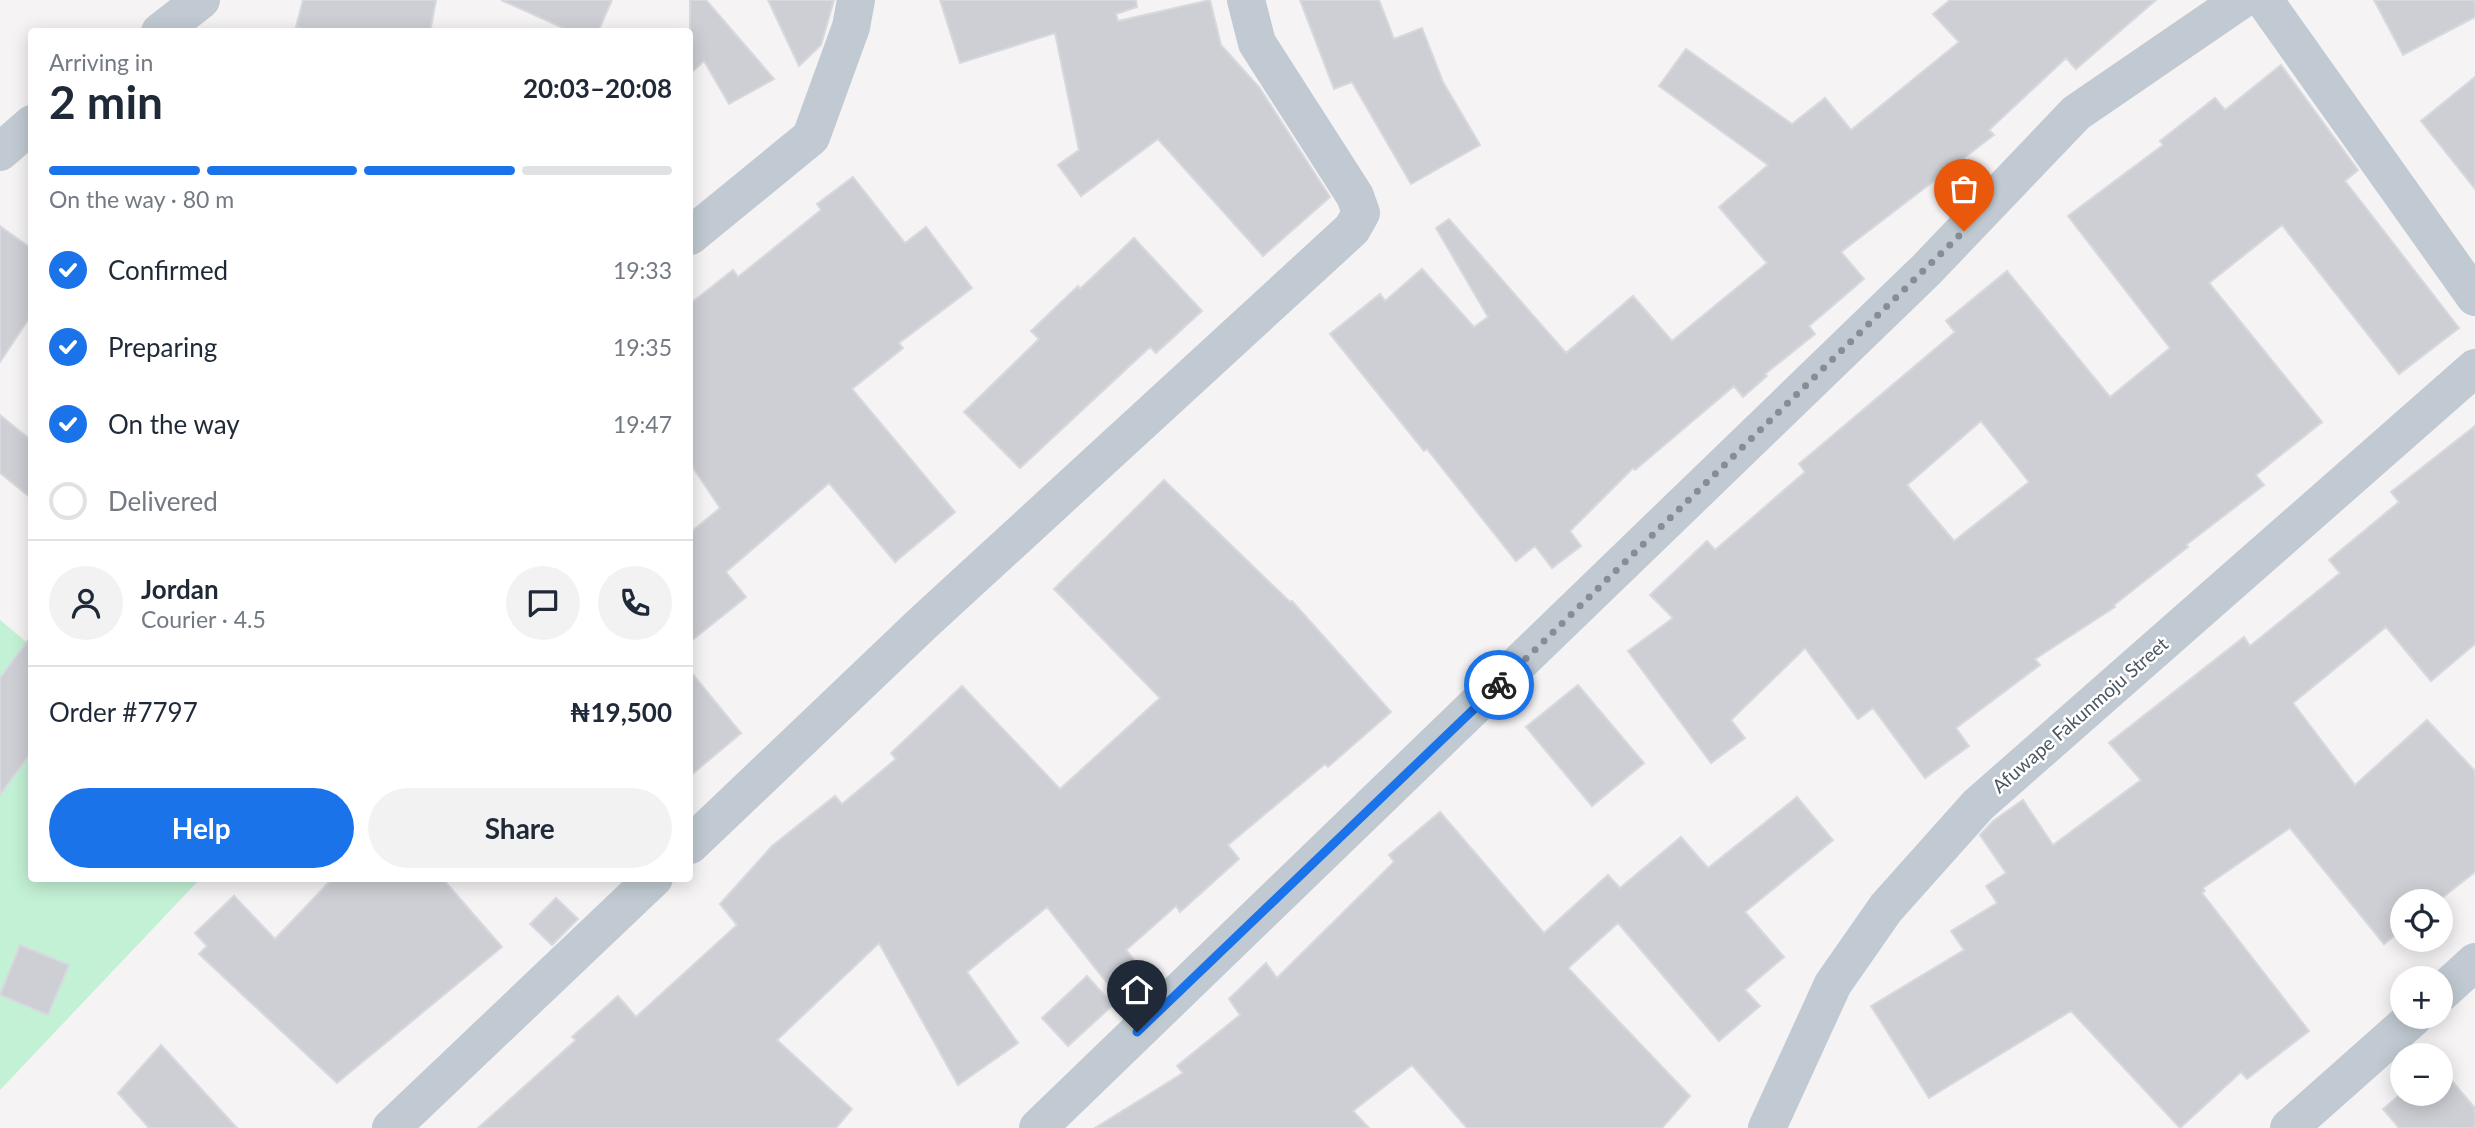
<!DOCTYPE html>
<html lang="en">
<head>
<meta charset="utf-8">
<style>
	:root { --surface:#fff; --page:#f2f2f3; --text:#1f2937; --muted:#747a83; --line:#e0e1e3; --accent:#1a73e8 }
	body { margin:0; font-family:Lato,sans-serif; background:var(--page); color:var(--text); height:100vh; display:flex; flex-direction:column; font-size:26px; white-space:nowrap }
	* { box-sizing:border-box; margin:0 }
	p { font-size:23px; color:var(--muted) }
	.icon { flex:none; width:38px; height:38px; fill:none; stroke:currentColor; stroke-width:2; stroke-linecap:round; stroke-linejoin:round }
	.map { position:relative; flex:1; overflow:hidden }
	.sheet { position:absolute; left:28px; top:28px; width:665px; height:854px; display:flex; flex-direction:column; background:var(--surface); border-radius:7px; box-shadow:0 4px 18px #0003 }
	.sheet>* { flex:none }
	.fabs { position:absolute; left:2390px; top:889px; display:grid; gap:14px }
	.fabs a { display:grid; place-items:center; width:63px; height:63px; border-radius:50%; background:var(--surface); box-shadow:0 4px 18px #0003; font-size:35px }
	.pin { position:absolute; display:grid; place-items:center; width:60px; height:60px; color:#fff; margin:-72px -30px; border-radius:50% 50% 50% 0; rotate:-45deg; box-shadow:0 0 7px #0007 }
	.pin .icon { rotate:45deg }
	.courier { position:absolute; display:grid; place-items:center; width:70px; height:70px; margin:-35px; border:5px solid #1a73e8; border-radius:50%; background:#fff; color:#222; box-shadow:0 2px 9px #0007 }
	.summary em { font-style:normal; font-weight:700 }
	.summary div { display:flex; flex-direction:column-reverse }
	.summary { display:flex; align-items:center; justify-content:space-between; height:119px; padding:0 21px }
	h1 { font-size:46px; font-weight:700; line-height:52px }
	.bar { display:grid; grid-template-columns:repeat(4,1fr); gap:10px 7px; align-content:center; height:84px; padding:0 21px }
	.bar i { height:9px; border-radius:5px; background:var(--line) }
	.bar .current { background:var(--accent) }
	.bar p { grid-column:span 4 }
	.line { display:flex; align-items:center; gap:18px; padding:0 21px; border-top:2px solid var(--line) }
	.line div { flex:1 }
	.round { display:grid; place-items:center; flex:none; width:74px; height:74px; border-radius:37px; background:var(--page) }
	ol { padding:0 21px; list-style:none }
	li { display:flex; align-items:center; gap:21px; height:77px }
	li p { margin-inline-start:auto }
	li .icon { padding:7px; border-radius:50%; background:var(--accent); color:#fff; stroke-width:4 }
	li:last-child { color:var(--muted) }
	li i { width:38px; height:38px; border:4px solid var(--line); border-radius:50% }
	.button { display:flex; gap:14px; margin-top:auto; padding:14px 21px }
	.button a { flex:1; height:80px; border-radius:42px; background:var(--accent); color:#fff; font-size:28px; font-weight:700; line-height:80px; text-align:center }
	.button a+a { background:var(--page); color:var(--text) }
	.map>svg:first-child { display:block }
	.green { fill:#c3f1d5 }
	.building { fill:#cdcfd5; stroke:#d7d9de; stroke-width:2; fill-rule:evenodd }
	.lines { fill:none; stroke-linecap:round; stroke-linejoin:round }
	.minor { stroke:#c1cad2; stroke-width:38 }
	.done { stroke:#868d94; stroke-width:7; stroke-dasharray:0 12.6 }
	.route { stroke:#1a73e8; stroke-width:9 }
	.labels { text-anchor:middle; stroke-width:5; stroke-linejoin:round; paint-order:stroke }
	.street-label { font-size:19px; fill:#4a5661; stroke:#fff }
</style>
</head>
<body>
<div class="map">
<svg width="2475" height="1128" viewBox="0 0 2475 1128">
	<rect width="100%" height="100%" fill="#f5f3f3"/>
	<path class="green" d="M0 620 31 646 32 878 200 879 0 1090Z"/>
	<path class="building" d="M303 0H436L430 32H313L296 27Z
		M501 0H612L598 32H572Z
		M690 0H706L774 79 729 104 704 61 690 74Z
		M768 0H834L821 45 799 66Z
		M940 0H1136L1137 7 1116 14 1118 21 1210 0 1221 45 1259 87 1330 197 1263 256 1158 139 1081 196 1058 165 1079 150 1055 33 960 63Z
		M1300 0H1379L1394 39 1422 28 1443 82 1480 145 1411 184 1352 82 1334 89Z
		M1950 0H2156L2076 69 2066 58 1989 130 1994 135 1841 252 1864 279 1809 326 1815 334 1765 374 1767 376 1743 397 1734 386 1635 470 1633 468 1570 531 1581 546 1552 568 1535 546 1516 561 1427 449 1424 451 1330 334 1380 294 1385 301 1422 269 1474 327 1488 317 1436 228 1449 219 1566 353 1633 296 1672 341 1767 263 1719 207 1768 165 1659 86 1686 49 1792 124 1825 98 1851 130 1959 42 1933 14Z
		M2374 0H2475V17L2403 55Z
		M2281 65 2358 170 2345 181 2459 328 2399 374 2282 225 2209 283 2322 422 2256 475 2264 485 2186 545 2188 547 2114 605 2115 607 2035 659 2040 665 1956 728 1969 746 1925 778 1873 708 1858 719 1805 648 1731 720 1745 738 1711 763 1628 651 1673 618 1650 595 1707 541 1715 550 1805 472 1799 464 1955 332 1946 321 2007 271 2110 397 2170 348 2068 216 2163 145 2160 141 2215 98 2225 110ZM1981 421 2029 482 1954 541 1907 485Z
		M2475 77V189L2421 121Z
		M853 177 905 243 926 227 972 288 899 343 903 348 852 389 955 512 895 562 829 483 726 572 746 597 690 642V533L720 508 690 463V304L733 270 738 277 821 210 817 204Z
		M0 226 32 249V314L0 362Z
		M1134 238 1202 311 1156 353 1150 347 1020 468 964 412 1039 339 1031 331 1078 286 1080 289Z
		M0 415 32 441V499L0 473Z
		M2475 426V644L2431 681 2386 627 2293 703 2355 785 2427 720 2475 771V872L2438 901H2403V929L2384 944 2290 828 2203 888 2205 891 2202 893 2309 1031 2247 1079 2241 1072 2180 1128 2071 1011 1929 1098 1871 1006 1964 950 1951 931 1997 903 1986 886 2006 873 1980 835 1993 821 2023 800 2053 845 2141 780 2109 743 2244 637 2250 646 2340 573 2329 560 2399 502 2391 492Z
		M1164 480 1290 602 1292 601 1391 712 1328 767 1325 764 1228 845 1239 859 1180 912 1176 906 1126 950 1136 962 1108 984 1047 907 967 972 1018 1043 958 1085 879 943 777 1040 852 1109 836 1128H478L576 1040 572 1037 618 996 636 1017 737 925 720 904 772 846 835 796 842 804 896 759 891 753 962 686 1060 789 1160 698 1054 589Z
		M32 635V751L0 795V678Z
		M690 671 741 733 690 776Z
		M1578 685 1644 763 1592 806 1526 727Z
		M1797 797 1833 840 1745 912 1784 957 1745 990 1760 1006 1719 1041 1618 923 1568 968 1690 1096 1662 1128H1467L1412 1065 1353 1111 1369 1128H1095L1183 1073 1177 1066 1240 1015 1229 999 1266 963 1277 978 1394 862 1389 855 1440 812 1544 933 1608 875 1620 888 1681 837 1708 868Z
		M333 878H442L502 947 337 1083 199 954 207 946 195 933 234 896 275 939Z
		M556 898 578 919 552 945 530 924Z
		M20 945 69 965 48 1015 0 995Z
		M1087 976 1113 1005 1068 1046 1042 1018Z
		M161 1045 237 1128H149L118 1093Z
		M2441 1068 2475 1108V1128H2399L2383 1109 2403 1092 2441 1094Z"/>
	<g class="lines">
		<path class="minor" d="M2264 0 2475 297
			M160 32 201 0
			M0 152 32 124
			M690 236 811 137 851 27 856 0
			M690 845 923 623 1352 229 1361 213 1355 196 1257 43 1246 0
			M2441 993 2475 962
			M391 1128 654 878
			M1038 1128 1926 270 2076 113 2241 0
			M1767 1128 1833 984 1886 908 1978 805 2475 368
			M2289 1128 2414 1017"/>
	</g>
	<g class="lines">
		<path class="done" d="M1499 685 1964 231"/>
		<path class="route" d="M1137 1032 1499 685"/>
	</g>
	<g class="labels">
		<g class="street-label">
			<text transform="translate(2080 715) rotate(-41)" y="7">Afuwape Fakunmoju Street</text>
		</g>
	</g>
</svg>
<div class="fabs">
<a><svg class="icon" aria-label="locate" viewBox="0 0 24 24"><circle cx="12" cy="12" r="6"/><path d="M12 2v4M12 18v4M2 12h4M18 12h4"/></svg></a>
<a>+</a>
<a>−</a>
</div>
<div class="pin" style="left:1964px;top:231px;background:#ea580c"><svg class="icon" aria-label="bag" viewBox="0 0 24 24"><path d="M5 8h14l-1 12H6zM9 8a3 3 0 0 1 6 0"/></svg></div>
<div class="pin" style="left:1137px;top:1032px;background:#1f2937"><svg class="icon" aria-label="home" viewBox="0 0 24 24"><path d="M3 11l9-7 9 7M6 9v11h12V9"/></svg></div>
<div class="courier" style="left:1499px;top:685px"><svg class="icon" aria-label="bike" viewBox="0 0 24 24"><circle cx="6" cy="16" r="4"/><circle cx="18" cy="16" r="4"/><path d="M6 16l4-8h5l3 8M10 8l3 8H6M13 5h3"/></svg></div>
<section class="sheet">
<div class="summary"><div><h1>2 min</h1><p>Arriving in</p></div><em>20:03–20:08</em></div>
<div class="bar"><i class="current"></i><i class="current"></i><i class="current"></i><i></i><p>On the way · 80 m</p></div>
<ol>
<li><svg class="icon" aria-label="check" viewBox="0 0 24 24"><path d="M5 12l5 5 9-10"/></svg>Confirmed<p>19:33</p></li>
<li><svg class="icon" aria-label="check" viewBox="0 0 24 24"><path d="M5 12l5 5 9-10"/></svg>Preparing<p>19:35</p></li>
<li><svg class="icon" aria-label="check" viewBox="0 0 24 24"><path d="M5 12l5 5 9-10"/></svg>On the way<p>19:47</p></li>
<li><i></i>Delivered</li>
</ol>
<div class="line" style="height:126px"><a class="round"><svg class="icon" aria-label="person" viewBox="0 0 24 24"><circle cx="12" cy="8" r="4"/><path d="M4 21q1-7 8-7t8 7"/></svg></a><div><b>Jordan</b><p>Courier · 4.5</p></div><a class="round"><svg class="icon" aria-label="chat" viewBox="0 0 24 24"><path d="M4 5h16v11H9l-5 4z"/></svg></a><a class="round"><svg class="icon" aria-label="phone" viewBox="0 0 24 24"><path d="M5 4h4l2 5-3 2q2 4 5 5l2-3 5 2v4C11 20 4 13 5 4z"/></svg></a></div>
<div class="line" style="height:91px"><div>Order #7797</div><b>₦19,500</b></div>
<div class="button"><a>Help</a><a>Share</a></div>
</section>
</div>
</body>
</html>
